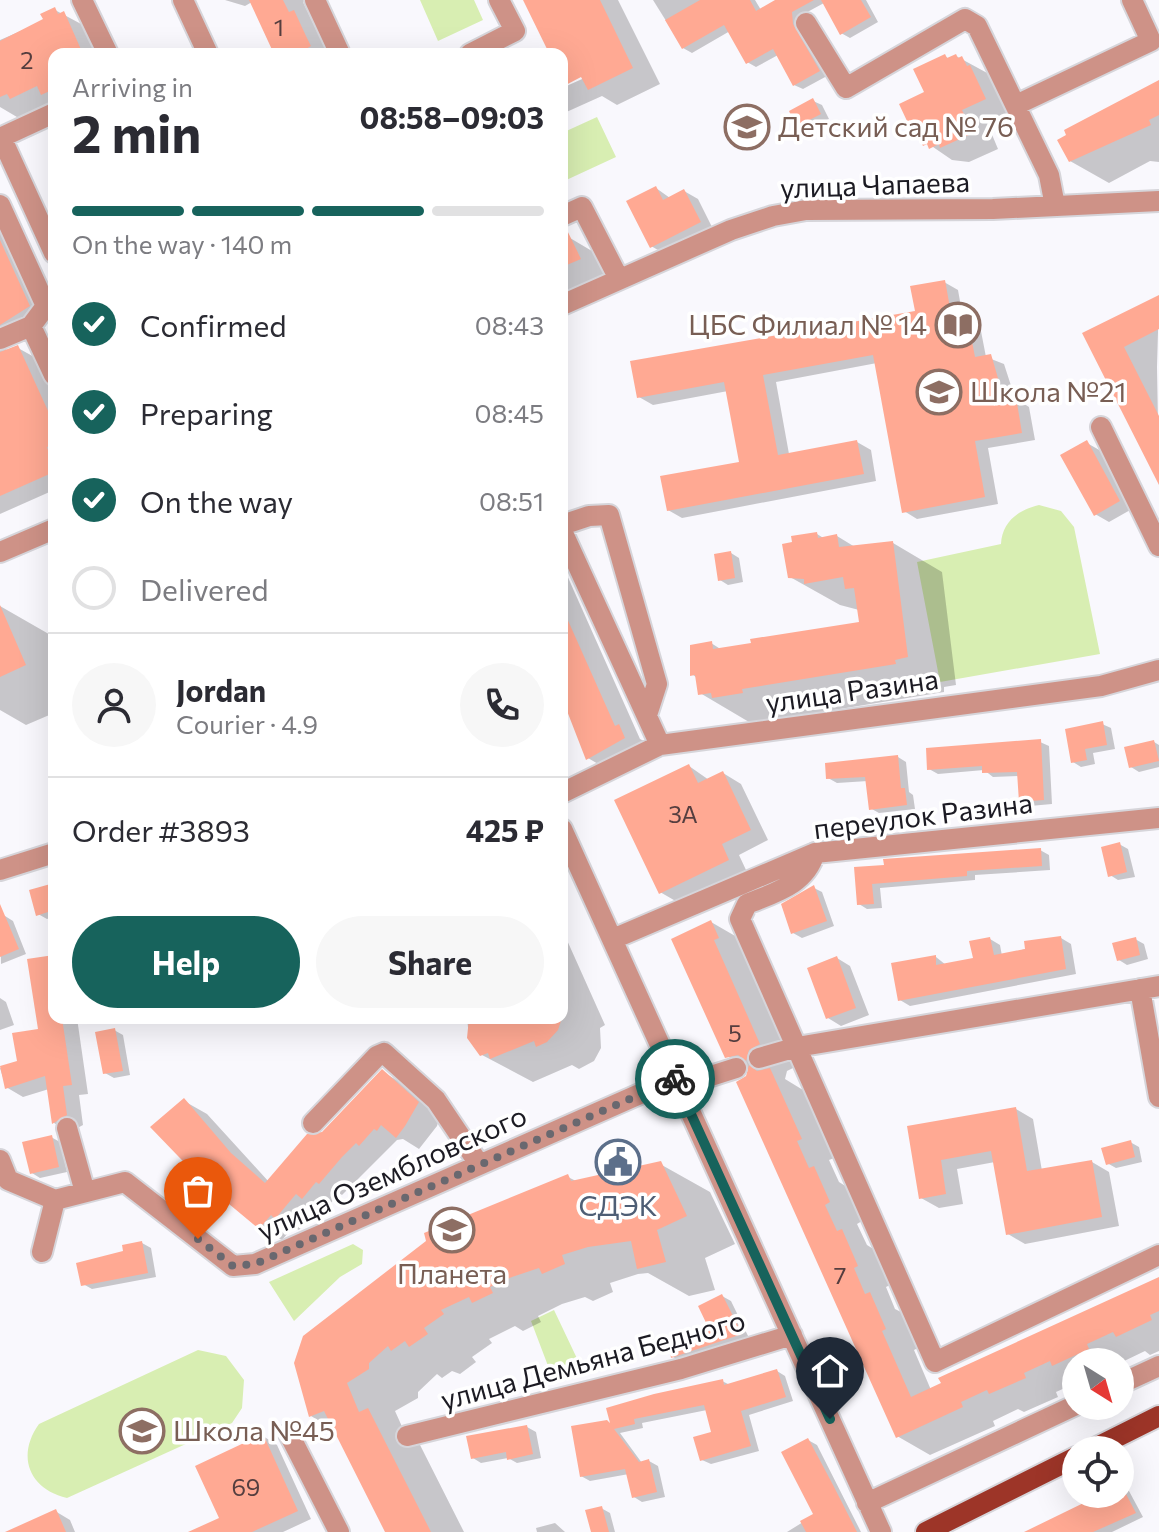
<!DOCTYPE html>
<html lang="en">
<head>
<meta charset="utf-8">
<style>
	:root { --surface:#fff; --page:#f7f7f7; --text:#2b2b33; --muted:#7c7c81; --line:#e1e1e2; --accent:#17635c }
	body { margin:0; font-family:Commissioner,sans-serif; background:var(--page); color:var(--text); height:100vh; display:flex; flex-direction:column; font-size:30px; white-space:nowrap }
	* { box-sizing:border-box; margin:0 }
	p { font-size:26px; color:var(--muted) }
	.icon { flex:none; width:44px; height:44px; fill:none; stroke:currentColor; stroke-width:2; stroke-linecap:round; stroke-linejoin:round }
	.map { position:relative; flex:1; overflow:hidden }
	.side { position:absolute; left:48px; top:48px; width:520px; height:976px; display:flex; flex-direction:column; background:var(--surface); border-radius:16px; box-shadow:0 8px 32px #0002 }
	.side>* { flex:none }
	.needle { width:52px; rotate:143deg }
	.buttons { position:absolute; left:1062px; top:1348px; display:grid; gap:16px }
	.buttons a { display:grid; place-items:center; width:72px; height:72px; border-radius:50%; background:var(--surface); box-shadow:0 8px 32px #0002; font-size:40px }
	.pin { position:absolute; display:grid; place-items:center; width:68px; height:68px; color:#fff; margin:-82px -34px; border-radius:50% 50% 50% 0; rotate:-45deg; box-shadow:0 0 8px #0007 }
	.pin .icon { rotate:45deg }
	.courier { position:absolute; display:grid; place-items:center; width:80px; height:80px; margin:-40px; border:6px solid #17635c; border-radius:50%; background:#fff; color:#222; box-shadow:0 2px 10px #0007 }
	.headline em { font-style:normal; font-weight:700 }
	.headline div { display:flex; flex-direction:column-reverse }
	.headline { display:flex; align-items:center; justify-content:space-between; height:136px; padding:0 24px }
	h1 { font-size:52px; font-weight:700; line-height:60px }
	.bar { display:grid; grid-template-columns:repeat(4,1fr); gap:12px 8px; align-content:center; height:96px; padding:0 24px }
	.bar i { height:10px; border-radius:6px; background:var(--line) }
	.bar .selected { background:var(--accent) }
	.bar p { grid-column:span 4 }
	.line { display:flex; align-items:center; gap:20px; padding:0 24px; border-top:2px solid var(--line) }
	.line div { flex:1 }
	.round { display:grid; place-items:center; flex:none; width:84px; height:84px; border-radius:42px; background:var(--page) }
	ol { padding:0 24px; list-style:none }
	li { display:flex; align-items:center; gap:24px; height:88px }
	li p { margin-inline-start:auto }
	li .icon { padding:8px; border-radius:50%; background:var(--accent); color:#fff; stroke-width:4 }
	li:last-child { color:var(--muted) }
	li i { width:44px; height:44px; border:4px solid var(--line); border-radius:50% }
	.button { display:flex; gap:16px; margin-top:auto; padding:16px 24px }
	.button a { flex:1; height:92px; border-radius:48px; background:var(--accent); color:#fff; font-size:32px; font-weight:700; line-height:92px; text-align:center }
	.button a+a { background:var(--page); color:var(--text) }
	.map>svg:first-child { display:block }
	.green { fill:#d8eeb2 }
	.shadow { fill:#0003 }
	.building { fill:#ffa993 }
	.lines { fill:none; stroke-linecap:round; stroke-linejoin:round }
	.minor-casing { stroke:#d6d5da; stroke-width:24 }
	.major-casing { stroke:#d6d5da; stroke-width:24 }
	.minor { stroke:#ce9287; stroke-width:20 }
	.major { stroke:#9d3528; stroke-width:20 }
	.done { stroke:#69686f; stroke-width:8; stroke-dasharray:0 14.4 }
	.route { stroke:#17635c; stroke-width:10 }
	.labels { text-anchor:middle; stroke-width:7; stroke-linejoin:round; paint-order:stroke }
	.number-label { font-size:24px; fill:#553e3f }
	.education-label { font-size:28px; fill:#785e54; stroke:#fff; text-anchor:start }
	.street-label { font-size:28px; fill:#1c1b23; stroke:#fff }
	.service-label { font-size:28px; fill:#4e5e75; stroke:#fff }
</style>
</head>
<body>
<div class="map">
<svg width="1159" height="1532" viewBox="0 0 1159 1532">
	<rect width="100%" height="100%" fill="#f9f8fd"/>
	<path class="green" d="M420 0H474L483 20 438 41Z
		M597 117 616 157 562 182V133Z
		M1039 505 1061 511 1074 527 1100 654 940 682 917 562 1001 544C1002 522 1018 510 1039 505Z
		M353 1244 363 1250 362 1264 340 1277 294 1321 269 1282Z
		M554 1310 582 1369 553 1379 531 1321Z
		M198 1350 226 1356 244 1380 242 1408 232 1423 67 1498C29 1489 16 1456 39 1424Z"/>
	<path class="shadow" d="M225 0H307L303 2 313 23 322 28 334 54H277L252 2 245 6Z
		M525 0H618L660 84 617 105 602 96 562 114V88L591 75 590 71 562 84V54H552Z
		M653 0H755L761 10 779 0H866L878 22 850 38 841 33 824 3 800 16 827 76 803 89 794 85 778 55 756 67 747 62 730 31 692 53 683 48Z
		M55 10 96 32 106 54H54V111L22 120 0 107V40L46 20Z
		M945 56 949 59 956 56 989 74 997 83 1012 114 988 125 998 149 969 162 952 160 917 136 927 93Z
		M1159 82V162L1150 161 1109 183 1070 161Z
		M813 101 822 105 829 119 807 130 798 125Z
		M54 159V176L48 162Z
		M656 188 670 198 684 191 698 199 713 229 665 254 651 246Z
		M0 213 47 317 8 341 6 352 18 348 36 358 54 397V490L0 514Z
		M562 238H570L597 254 607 275 562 301Z
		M944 282 958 290 963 318 980 326 986 357 1004 364 1015 398 1029 407 1035 440 988 448 998 504 917 519 904 511 877 363 776 382 789 454 857 442 871 450 876 481 682 518 668 510 741 463 728 391 653 405 639 397 917 313Z
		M1159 297 1157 367 1159 480 1085 334Z
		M1087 443 1101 451 1132 509 1109 522 1095 514Z
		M817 534 825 539 837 536 855 547 893 543 942 572 956 685 944 687V692L791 717 792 721 763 725 749 722 700 693 697 678 692 674 711 643 722 650 862 623 859 610 840 605 790 577Z
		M731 553 739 558 743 582 728 585 720 580Z
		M562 564 640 739 646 742 615 774 588 758 562 693Z
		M0 606 54 637V713L26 725 0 710Z
		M1102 724 1111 728 1115 749 1093 753 1095 764 1081 767 1073 762Z
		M1040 742 1049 746 1052 804 1030 806 1021 801 1020 776 993 777 984 770 938 774 929 769Z
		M1154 742 1159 745V767L1139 772 1131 767Z
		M898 757 906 762 909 792 913 795 915 809 879 813 870 808 868 781 837 783 828 778Z
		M689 766 709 780 723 773 741 784 768 840 739 855 746 870 679 903 660 892Z
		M1119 844 1128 849 1135 877 1118 880 1110 875Z
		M1040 850 1049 855 1050 870 975 875V880L880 888 882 908 867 909 859 904 856 869Z
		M54 885V917L47 919 38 914Z
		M814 888 822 892 834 926 802 938 793 933Z
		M5 916 13 921 26 954 1 964 0 918Z
		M711 922 749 944 797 1066 787 1071 785 1079 803 1090 834 1158 829 1160 839 1182 847 1187 862 1221 857 1224 867 1245 875 1250 890 1285 886 1287 895 1309 903 1313 918 1348 914 1350 931 1390 1159 1279V1351L1150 1355 1145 1351 1120 1363 1076 1362V1383L1056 1392 1058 1397 1024 1412 1018 1409 993 1421 995 1426 930 1455 897 1436 748 1077 750 1070 727 1056Z
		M562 929 605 1025 600 1028 601 1048 594 1061 579 1069 572 1065 533 1082 482 1055 469 1037 467 1018H562Z
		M1061 938 1071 944 1076 974 910 1006 900 1000 936 957 946 965 975 960 990 939 1000 945 1002 956Z
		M1135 939 1144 944 1148 959 1127 965 1119 960Z
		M54 957V1018H77L88 1094 79 1095 83 1125 70 1132 54 1123 49 1089 23 1097 6 1087 0 1068 19 1062 40 1030Z
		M837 958 850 966 869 1015 841 1026 828 1018Z
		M0 998 6 1002 14 1025 0 1030Z
		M114 1030 123 1035 130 1075 114 1078 105 1073Z
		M383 1072 405 1085 440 1116 437 1126 419 1149 403 1139 397 1140 342 1195 339 1193 325 1210 319 1206 299 1230 293 1227 282 1240 260 1227 184 1101 207 1114 269 1182 323 1134Z
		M1016 1109 1033 1119 1042 1171 1092 1162 1109 1172 1119 1226 1025 1244 1008 1234 995 1162 957 1169 963 1204 939 1208 921 1198 909 1128Z
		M51 1137 60 1142 67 1172 40 1178 32 1173Z
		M1130 1142 1139 1147 1142 1162 1116 1168 1107 1163Z
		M660 1164 710 1192 735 1244 705 1258 715 1290 689 1296 648 1273 638 1274 610 1283 613 1292 593 1301 585 1297 562 1304 538 1316 541 1322 523 1331 515 1326 489 1339 492 1343 472 1357 476 1362 460 1374 452 1371 442 1378 437 1374 418 1392V1398L395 1411 404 1431 417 1439 464 1532H388L336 1431 311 1416 568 1177 578 1182Z
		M142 1243 151 1248 156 1277 92 1289 83 1284Z
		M722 1296 731 1301 749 1338 682 1362 673 1357 713 1333Z
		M777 1371 785 1376 793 1401 749 1415 759 1451 711 1464 702 1460 713 1433 707 1410 642 1423 643 1428 620 1433 642 1463 649 1461 658 1466 665 1497 642 1502 634 1497 629 1474 590 1481 581 1476 612 1425 722 1381 730 1385Z
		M527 1427 536 1432 541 1458 517 1463 508 1458 481 1463 473 1458Z
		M263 1436 277 1445 311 1519 283 1532H193L221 1519Z
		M808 1440 817 1445 861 1532H787L816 1514Z
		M1121 1486 1129 1491 1143 1517 1112 1532H1033L1106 1494H1120Z
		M601 1508 610 1513 615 1532H593Z
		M55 1511 70 1520 75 1532H15Z
		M555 1523 565 1532H537L536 1528Z"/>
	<path class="building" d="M249 0H283L289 12 294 10 306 36 311 46 306 49 308 54H274Z
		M523 0H600L633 68 588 90 581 77 562 87V54H554L551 48 547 49Z
		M700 0H750L756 11 775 0H814L792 12 793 24 820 71 793 86 773 49 746 64 724 25 682 49 665 20Z
		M821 0H861L871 17 840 35Z
		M55 7 58 14 64 11 83 54H54V89L41 95 37 86 10 99 7 94 0 97V41L43 19 40 14Z
		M945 54 947 58 956 54 958 58 962 56 967 66 970 65 986 99 962 110 973 133 940 148 939 144 929 149 927 144 923 146 918 136 915 138 899 104 924 92 913 69Z
		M1159 80V115L1149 120 1151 125 1069 162 1057 140 1066 135 1064 130Z
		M813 98 821 114 796 127 789 111Z
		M656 186 663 200 684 189 701 222 650 248 626 201Z
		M566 228 581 259 562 267V229Z
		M0 240 30 306 0 325Z
		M945 280 952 319 967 316 975 357 991 354 1004 399 1016 397 1022 433 975 441 985 497 902 513 873 355 763 375 778 455 857 440 864 474 667 511 660 476 739 462 724 382 637 398 630 361 915 311 910 286Z
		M1159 295V329L1124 347 1159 416V485L1082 333Z
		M18 345 54 424V444L47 447 54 472 0 496V352Z
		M1087 440 1120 501 1094 516 1060 455Z
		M817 532 818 538 837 534 839 547 893 541 908 657 895 660 896 664 742 689 743 693 712 698 711 693 698 695 695 675 690 676V645L712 641 713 649 751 643 750 639 859 622 854 588 845 589 843 577 804 584V579L788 578 782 544 792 542 791 536Z
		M731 551 735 578 718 581 714 554Z
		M0 605 26 665 0 677Z
		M562 607 615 726 619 724 625 738 586 760 562 698Z
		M1103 721 1107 745 1085 749 1087 760 1071 763 1065 729Z
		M1041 739 1044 800 1019 802 1017 772 982 773V766L927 770 926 748Z
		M1154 740 1159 761 1129 768 1124 747Z
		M898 755 901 788H905L907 805 869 810 865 777 826 779 825 763Z
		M689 764 698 783 723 771 751 830 722 844 729 860 659 894 614 800Z
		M1120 842 1127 872 1108 877 1101 847Z
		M1041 848 1042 866 967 871V876L872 884 874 904 857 905 854 867 884 865 883 859Z
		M54 883V910L36 916 29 890Z
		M814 885 827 921 791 934 781 904Z
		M0 904 19 949 0 957Z
		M711 920 719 938 714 940 760 1044 749 1050 746 1061 738 1055 725 1058 671 939Z
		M1061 936 1066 969 898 1001 891 963 936 955V965L973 958 969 941 990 937 994 955 1025 949 1024 941Z
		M1136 937 1140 955 1117 961 1112 943Z
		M54 955V1018H62L72 1085 63 1086 67 1115 52 1124 45 1076 5 1089 0 1066 17 1061 12 1033 38 1029 27 959Z
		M837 956 856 1008 826 1019 807 968Z
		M469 1018H562L558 1030 547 1042 536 1047 534 1041 490 1059 488 1053 480 1056 467 1038Z
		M115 1028 123 1071 103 1074 95 1032Z
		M749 1065 757 1071 770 1068 802 1139 797 1141 809 1168 814 1166 830 1202 825 1205 837 1231 842 1229 858 1266 854 1268 865 1294 870 1292 886 1329 882 1331 911 1397 941 1383 938 1378 1159 1277V1311L1150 1315 1152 1320 1116 1337 1113 1332 1087 1344 1089 1349 1052 1366 1050 1361 1024 1373 1026 1378 989 1394 987 1390 961 1402 963 1407 896 1438 736 1082 746 1076Z
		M382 1069 419 1102 405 1126 396 1138 381 1125 377 1131 374 1129 359 1146 356 1143 342 1157 319 1184 316 1182 302 1199 296 1194 275 1219 271 1215 259 1229 205 1184 150 1127 184 1098 231 1153 265 1183 307 1134 322 1132Z
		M1016 1107 1027 1171 1092 1160 1102 1217 1006 1235 991 1151 941 1160 946 1194 919 1199 907 1126Z
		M52 1135 59 1167 30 1174 22 1142Z
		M1131 1140 1135 1157 1106 1165 1101 1148Z
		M661 1161 687 1216 657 1230 666 1262 637 1269 631 1241 588 1247 562 1255 565 1264 542 1274 539 1268 512 1277 490 1287 493 1293 472 1303 469 1297 441 1310 444 1314 424 1328 428 1334 409 1347 405 1341 391 1351 388 1346 369 1363V1369L347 1383 359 1412 368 1408 431 1532H385L324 1411 309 1417 294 1363 303 1336 426 1241 424 1233 568 1174 571 1181Z
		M142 1241 148 1273 81 1286 76 1263 123 1251 122 1245Z
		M722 1294 742 1334 671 1358 668 1338 710 1331 698 1306Z
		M777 1369 786 1397 741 1411 751 1446 700 1461 693 1437 711 1432 704 1405 634 1419 635 1424 614 1429 639 1462 649 1459 657 1492 632 1498 625 1469 580 1477 571 1426 607 1420 610 1423 606 1408 654 1394 723 1379 724 1385Z
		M527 1425 533 1454 507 1460 506 1452 471 1459 466 1436Z
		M263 1434 298 1511 252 1532H188L219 1518 195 1466Z
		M808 1438 833 1485 857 1532H806L800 1521 813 1514 781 1452Z
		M1102 1494H1126L1136 1513 1093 1532H1024Z
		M602 1506 609 1532H591L585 1510Z
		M56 1509 66 1532H5Z"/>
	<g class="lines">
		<g class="minor-casing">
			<path id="minor" d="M82 0 108 54
				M183 0 208 54
				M315 0 340 54
				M806 23 846 88 965 19 977 26 1049 175 1055 206
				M470 54 515 31 499 0
				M1016 105 1151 41 1132 0
				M1 137 54 253
				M0 138 54 113
				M0 205 46 306 31 326 54 375
				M562 216 582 207 619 279
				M562 305 731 230 773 216 806 210 993 209 1159 201
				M0 339 31 326
				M1101 427 1159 546
				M562 525 589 516 609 515 657 684 647 715
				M562 531 660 745
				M0 552 54 529
				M562 793 660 745 1101 686 1159 670
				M562 829 881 1532
				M815 853C805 885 776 892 747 904L740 919 935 1362 1159 1255
				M0 870 54 853
				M613 939 815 853 1159 818
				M1140 989 1159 1097
				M759 1058 797 1047 1159 986
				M313 1123 377 1056 384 1053 436 1100 479 1164
				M67 1128 85 1192
				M0 1160 8 1180 55 1200
				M55 1200 125 1182 233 1266 255 1264 676 1078 692 1082 736 1068
				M42 1252 55 1200
				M1120 1384 1159 1366
				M289 1434 339 1532
				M407 1436 681 1369 792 1335
				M867 1503 1076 1405"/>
		</g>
		<g class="major-casing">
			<path id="major" d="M1091 1450 1159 1416
				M926 1532 1076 1457"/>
		</g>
		<use href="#minor" class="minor"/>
		<use href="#major" class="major"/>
	</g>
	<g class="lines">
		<path class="done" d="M198 1239 233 1266 255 1264 675 1079"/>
		<path class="route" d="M675 1079 830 1419"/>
	</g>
	<defs>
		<g id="school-ring" transform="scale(2.3)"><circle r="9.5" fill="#fff" stroke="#8d6e63" stroke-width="1.5"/><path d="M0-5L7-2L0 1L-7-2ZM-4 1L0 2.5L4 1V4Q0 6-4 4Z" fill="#8d6e63"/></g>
		<g id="library-ring" transform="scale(2.3)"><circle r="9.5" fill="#fff" stroke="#8d6e63" stroke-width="1.5"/><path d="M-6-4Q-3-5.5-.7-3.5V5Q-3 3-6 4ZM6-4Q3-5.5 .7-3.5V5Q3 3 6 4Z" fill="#8d6e63"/></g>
		<g id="civic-ring" transform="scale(2.3)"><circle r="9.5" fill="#fff" stroke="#5c6f8a" stroke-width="1.5"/><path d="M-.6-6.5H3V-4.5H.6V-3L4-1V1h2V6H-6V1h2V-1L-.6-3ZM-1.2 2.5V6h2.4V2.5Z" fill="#5c6f8a"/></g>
	</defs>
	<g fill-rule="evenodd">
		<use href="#school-ring" x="747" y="127"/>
		<use href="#library-ring" x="958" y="325"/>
		<use href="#school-ring" x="939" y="392"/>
		<use href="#civic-ring" x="618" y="1162"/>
		<use href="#school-ring" x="452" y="1230"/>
		<use href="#school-ring" x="142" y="1431"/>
	</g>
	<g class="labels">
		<g class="number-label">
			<text x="279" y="36">1</text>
			<text x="27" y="69">2</text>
			<text x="683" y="823">3А</text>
			<text x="735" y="1042">5</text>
			<text x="840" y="1284">7</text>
			<text x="246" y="1496">69</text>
		</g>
		<g class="education-label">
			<text x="778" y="137">Детский сад № 76</text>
			<text x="927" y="335" text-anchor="end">ЦБС Филиал № 14</text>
			<text x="970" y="402">Школа №21</text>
			<text x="452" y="1284" text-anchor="middle">Планета</text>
			<text x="173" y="1441">Школа №45</text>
		</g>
		<g class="street-label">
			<text transform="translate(875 185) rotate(-2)" y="10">улица Чапаева</text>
			<text transform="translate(852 691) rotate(-8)" y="10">улица Разина</text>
			<text transform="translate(923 816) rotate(-7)" y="10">переулок Разина</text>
			<text transform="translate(392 1173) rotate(-24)" y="10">улица Озембловского</text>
			<text transform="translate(593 1360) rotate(-15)" y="10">улица Демьяна Бедного</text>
		</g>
		<g class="service-label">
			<text x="618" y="1216">СДЭК</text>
		</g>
	</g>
</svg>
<div class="buttons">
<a><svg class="needle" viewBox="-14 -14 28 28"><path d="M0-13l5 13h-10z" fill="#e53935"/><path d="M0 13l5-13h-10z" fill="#7c7c81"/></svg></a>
<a><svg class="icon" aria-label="locate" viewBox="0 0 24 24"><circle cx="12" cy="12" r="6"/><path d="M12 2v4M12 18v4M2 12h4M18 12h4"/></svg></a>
</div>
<div class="pin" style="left:198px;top:1239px;background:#ea580c"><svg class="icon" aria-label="bag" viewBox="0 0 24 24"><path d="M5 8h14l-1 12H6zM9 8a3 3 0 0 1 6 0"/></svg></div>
<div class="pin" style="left:830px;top:1419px;background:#1f2937"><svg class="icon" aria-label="home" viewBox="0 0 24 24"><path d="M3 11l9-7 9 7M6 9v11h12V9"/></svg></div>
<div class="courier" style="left:675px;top:1079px"><svg class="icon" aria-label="bike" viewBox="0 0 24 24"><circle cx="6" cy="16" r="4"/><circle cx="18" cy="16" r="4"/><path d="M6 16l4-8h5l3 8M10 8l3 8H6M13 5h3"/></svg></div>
<section class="side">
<div class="headline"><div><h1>2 min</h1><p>Arriving in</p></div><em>08:58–09:03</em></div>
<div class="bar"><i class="selected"></i><i class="selected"></i><i class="selected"></i><i></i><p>On the way · 140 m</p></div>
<ol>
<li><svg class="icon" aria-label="check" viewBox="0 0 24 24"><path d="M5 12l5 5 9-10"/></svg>Confirmed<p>08:43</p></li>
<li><svg class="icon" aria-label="check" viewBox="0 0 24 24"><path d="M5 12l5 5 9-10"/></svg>Preparing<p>08:45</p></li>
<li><svg class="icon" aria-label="check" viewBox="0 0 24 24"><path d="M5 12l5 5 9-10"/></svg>On the way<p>08:51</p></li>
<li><i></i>Delivered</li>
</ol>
<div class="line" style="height:144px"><a class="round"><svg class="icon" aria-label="person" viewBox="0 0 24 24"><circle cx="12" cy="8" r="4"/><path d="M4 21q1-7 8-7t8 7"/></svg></a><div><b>Jordan</b><p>Courier · 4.9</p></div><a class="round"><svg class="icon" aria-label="phone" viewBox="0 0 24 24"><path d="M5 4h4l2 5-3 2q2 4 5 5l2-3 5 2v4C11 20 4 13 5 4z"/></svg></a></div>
<div class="line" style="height:104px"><div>Order #3893</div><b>425 ₽</b></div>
<div class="button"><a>Help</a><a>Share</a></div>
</section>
</div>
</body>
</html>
